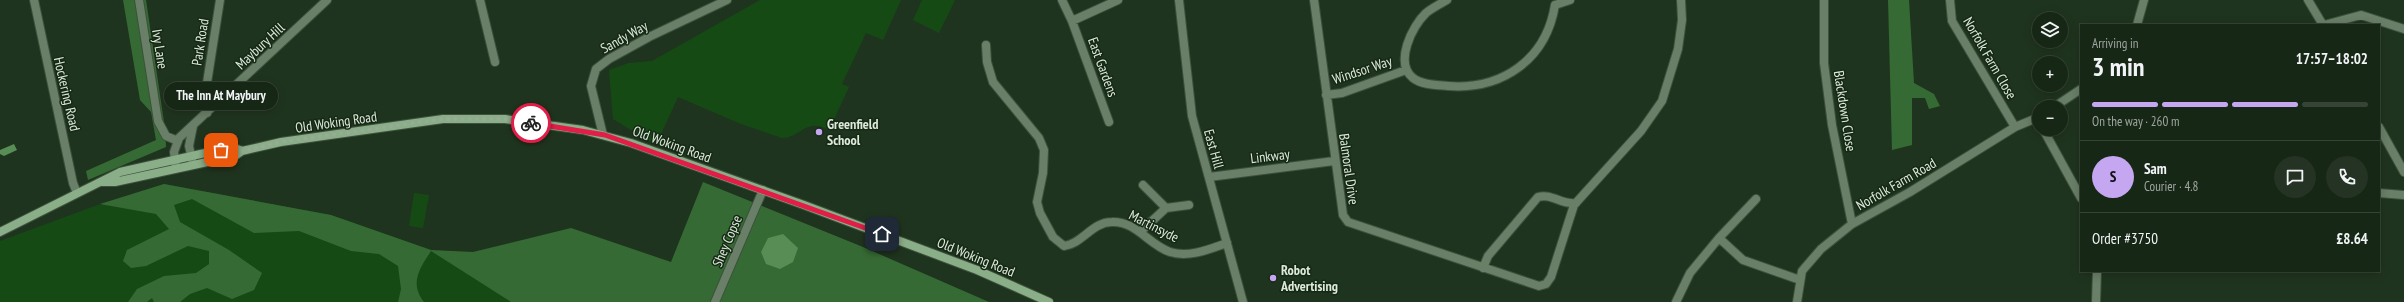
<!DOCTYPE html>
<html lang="en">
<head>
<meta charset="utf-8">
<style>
	:root { --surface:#172716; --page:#243323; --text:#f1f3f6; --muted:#9ea5a1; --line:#364435; --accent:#c5a7f1 }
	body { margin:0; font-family:"PT Sans Narrow",sans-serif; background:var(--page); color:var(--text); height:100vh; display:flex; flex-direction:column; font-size:15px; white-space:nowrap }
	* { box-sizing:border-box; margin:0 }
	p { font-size:13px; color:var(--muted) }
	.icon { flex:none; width:22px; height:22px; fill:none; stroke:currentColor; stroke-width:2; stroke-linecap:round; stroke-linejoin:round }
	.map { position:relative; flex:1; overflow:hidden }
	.details { position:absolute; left:2080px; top:24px; width:300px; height:248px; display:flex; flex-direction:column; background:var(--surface); border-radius:0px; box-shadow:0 2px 10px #0003,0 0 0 1px var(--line) }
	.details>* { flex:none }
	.controls { position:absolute; left:2032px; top:12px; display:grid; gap:8px }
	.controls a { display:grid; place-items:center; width:36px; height:36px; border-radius:50%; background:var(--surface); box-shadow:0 2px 10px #0003,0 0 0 1px var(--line); font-size:20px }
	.pin { position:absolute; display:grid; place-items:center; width:34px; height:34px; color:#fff; margin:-17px; border-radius:8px; box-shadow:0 2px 6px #0006 }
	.courier { position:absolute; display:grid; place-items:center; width:40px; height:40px; margin:-20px; border:3px solid #e11d48; border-radius:50%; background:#fff; color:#222; box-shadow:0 1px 5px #0007 }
	.bubble { position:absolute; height:28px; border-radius:14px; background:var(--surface); box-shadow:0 2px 10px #0003,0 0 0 1px var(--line); font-size:13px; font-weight:700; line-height:28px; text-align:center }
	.summary em { font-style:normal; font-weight:700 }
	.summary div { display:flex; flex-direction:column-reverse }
	.summary { display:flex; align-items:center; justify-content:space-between; height:68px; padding:0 12px }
	h1 { font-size:26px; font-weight:700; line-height:30px }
	.bar { display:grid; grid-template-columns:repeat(4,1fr); gap:6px 4px; align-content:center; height:48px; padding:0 12px }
	.bar i { height:5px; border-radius:3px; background:var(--line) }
	.bar .current { background:var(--accent) }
	.bar p { grid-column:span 4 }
	.line { display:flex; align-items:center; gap:10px; padding:0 12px; border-top:1px solid var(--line) }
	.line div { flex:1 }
	.round { display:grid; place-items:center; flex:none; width:42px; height:42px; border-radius:21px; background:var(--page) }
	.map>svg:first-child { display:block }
	.green { fill:#164a15 }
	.forest { fill:#366a34 }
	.water { fill:#588d55 }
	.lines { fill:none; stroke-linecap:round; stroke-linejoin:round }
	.minor-casing { stroke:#3d513c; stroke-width:10 }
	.tertiary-casing { stroke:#3d513c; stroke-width:10 }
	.secondary-casing { stroke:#3d513c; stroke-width:10 }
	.minor { stroke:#697f67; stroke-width:8 }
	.tertiary { stroke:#697f67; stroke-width:8 }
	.secondary { stroke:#8aae87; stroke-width:8 }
	.done { stroke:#9aaa99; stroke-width:4; stroke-dasharray:0 7.2 }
	.route { stroke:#e11d48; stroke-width:5 }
	.poi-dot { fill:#c5a7f1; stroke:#152914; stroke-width:1.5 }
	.labels { text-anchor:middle; stroke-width:3; stroke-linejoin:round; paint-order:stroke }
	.street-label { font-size:14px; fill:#dce9db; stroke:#152914 }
	.poi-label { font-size:14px; font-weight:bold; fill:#dce9db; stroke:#152914; text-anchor:start }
</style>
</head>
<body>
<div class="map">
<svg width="2404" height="302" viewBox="0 0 2404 302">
	<rect width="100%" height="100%" fill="#1f341e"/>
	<path class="green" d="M760 0H901L883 40 866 33 842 84 849 87 829 130C805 117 801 138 782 138L741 124 678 97 656 145 613 119 609 70 629 63 652 61Z
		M922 0H955L939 33 913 20Z
		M164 184 331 215 431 250 546 302H0V241L92 207Z
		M414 193 429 195 423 228 409 226Z"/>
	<path class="forest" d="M123 0H146L165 129 166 147 88 180 86 171 156 140 151 112 140 100Z
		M1888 0H1909L1914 83 1934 94 1940 106 1929 109 1925 98H1912V145L1892 150Z
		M703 182 863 247 989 302H511L431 251C420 268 409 283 424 302H398L401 289 398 266 379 254 351 251 299 231 254 233 192 199 174 205 180 222 229 250 262 273 254 290 232 299 207 288 190 294 180 302H154L152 298 147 302H128L137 289 164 276 196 273 209 264V251L188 246 146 266 131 268 123 261 127 250 169 229 156 214 100 204 164 184 331 215 431 250 473 252 571 228 671 262Z"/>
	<path class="water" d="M14 144 17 150 4 156 0 154V150Z
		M783 234 798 248 793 262 780 269 766 264 761 252 768 238Z"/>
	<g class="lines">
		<g class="minor-casing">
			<path id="minor" d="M34 0 73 183 77 193
				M139 0 158 121 166 136 178 141
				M480 0 495 62
				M1062 0 1072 21 1118 0
				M1314 0 1343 215 1348 222 1539 286 1546 284 1551 277 1574 205 1641 131 1662 101 1678 49 1682 20 1681 0
				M1447 0C1440 4 1432 8 1426 13 1412 26 1394 63 1413 78 1422 85 1437 85 1448 86 1502 90 1546 60 1555 5
				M1824 0V63L1832 125 1852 224
				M1950 0 1952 21 2015 127
				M2308 0 2323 25
				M1555 5 1570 0
				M1072 21 1109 122
				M2137 25 2144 0
				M2324 25 2361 15 2404 29
				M986 45 987 62 993 82 1039 138 1044 150 1043 173 1037 202 1040 213 1053 237 1064 246C1082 244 1092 222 1112 222 1136 221 1149 245 1170 252 1189 258 1210 249 1227 243
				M1326 95 1342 93 1406 70
				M2054 107 2081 89
				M207 113 204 102 220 0
				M2379 127 2404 172
				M2043 129 2081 198
				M603 135 591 86 596 69 609 59 649 37 727 0
				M1209 177 1334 161
				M1143 185 1166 208
				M2379 193 2404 195
				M1140 232 1166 208 1189 205
				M1719 238 1743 260 1800 280
				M1483 268 1488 256 1538 197C1552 193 1561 205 1576 203
				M715 302 763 190
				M1676 302 1690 273 1719 238 1756 199
				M1797 302 1802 271 1821 249 1852 224 1910 192 2015 127 2039 117
				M2096 302 2097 271"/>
		</g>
		<g class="tertiary-casing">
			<path id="tertiary" d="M1179 0 1192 116 1243 302
				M193 126 189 146 193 164
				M176 168 174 152 179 138 327 0"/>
		</g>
		<g class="secondary-casing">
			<path id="secondary" d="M102 182H115L235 156 242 151 281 142 443 119H505L583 130 631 143 804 205 977 270 1049 302
				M0 232 120 172 232 147 242 151"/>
		</g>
		<use href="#minor" class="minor"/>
		<use href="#tertiary" class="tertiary"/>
		<use href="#secondary" class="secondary"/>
	</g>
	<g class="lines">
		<path class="done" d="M221 150 232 148 242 151 281 142 443 119H505L531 123"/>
		<path class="route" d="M531 123 605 135 882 234"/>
	</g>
	<g class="poi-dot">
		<circle cx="819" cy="132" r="4"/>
		<circle cx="1273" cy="278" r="4"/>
	</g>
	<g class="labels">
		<g class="street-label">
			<text transform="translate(624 37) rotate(-29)" y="5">Sandy Way</text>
			<text transform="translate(200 42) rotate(-81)" y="5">Park Road</text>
			<text transform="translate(260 46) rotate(-43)" y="5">Maybury Hill</text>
			<text transform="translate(160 49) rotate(81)" y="5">Ivy Lane</text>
			<text transform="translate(1990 58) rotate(60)" y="5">Norfolk Farm Close</text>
			<text transform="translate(1103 67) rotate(70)" y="5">East Gardens</text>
			<text transform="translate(1362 70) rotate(-18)" y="5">Windsor Way</text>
			<text transform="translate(67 94) rotate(77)" y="5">Hockering Road</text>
			<text transform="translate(1845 111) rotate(81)" y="5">Blackdown Close</text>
			<text transform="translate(336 122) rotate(-8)" y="5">Old Woking Road</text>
			<text transform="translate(672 144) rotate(20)" y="5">Old Woking Road</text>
			<text transform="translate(1214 149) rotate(74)" y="5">East Hill</text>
			<text transform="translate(1270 156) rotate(-7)" y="5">Linkway</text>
			<text transform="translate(1349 169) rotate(82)" y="5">Balmoral Drive</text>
			<text transform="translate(1896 184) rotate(-30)" y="5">Norfolk Farm Road</text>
			<text transform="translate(1154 226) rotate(27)" y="5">Martinsyde</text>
			<text transform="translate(727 241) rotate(-67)" y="5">Shey Copse</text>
			<text transform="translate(976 257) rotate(22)" y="5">Old Woking Road</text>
		</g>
		<g class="poi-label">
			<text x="827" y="129">Greenfield<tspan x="827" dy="16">School</tspan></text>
			<text x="1281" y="275">Robot<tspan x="1281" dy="16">Advertising</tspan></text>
		</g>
	</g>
</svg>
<div class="controls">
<a><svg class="icon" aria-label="layers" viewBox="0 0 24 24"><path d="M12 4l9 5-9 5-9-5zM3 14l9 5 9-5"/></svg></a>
<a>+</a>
<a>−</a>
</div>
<div class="pin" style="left:221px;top:150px;background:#ea580c"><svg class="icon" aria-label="bag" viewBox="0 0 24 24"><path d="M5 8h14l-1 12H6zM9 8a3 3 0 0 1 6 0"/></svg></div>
<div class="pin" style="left:882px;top:234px;background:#1f2937"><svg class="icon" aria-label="home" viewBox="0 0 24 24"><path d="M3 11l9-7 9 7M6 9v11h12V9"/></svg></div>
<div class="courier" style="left:531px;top:123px"><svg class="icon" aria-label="bike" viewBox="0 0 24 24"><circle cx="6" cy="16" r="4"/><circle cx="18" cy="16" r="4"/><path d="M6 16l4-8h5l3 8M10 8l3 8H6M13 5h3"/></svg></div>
<div class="bubble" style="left:164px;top:82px;width:114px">The Inn At Maybury</div>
<section class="details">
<div class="summary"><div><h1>3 min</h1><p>Arriving in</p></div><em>17:57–18:02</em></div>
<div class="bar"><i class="current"></i><i class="current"></i><i class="current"></i><i></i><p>On the way · 260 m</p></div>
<div class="line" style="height:72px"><b class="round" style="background:var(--accent);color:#111">S</b><div><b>Sam</b><p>Courier · 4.8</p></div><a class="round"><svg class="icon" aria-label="chat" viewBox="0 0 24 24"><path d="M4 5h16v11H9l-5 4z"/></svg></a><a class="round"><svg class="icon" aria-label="phone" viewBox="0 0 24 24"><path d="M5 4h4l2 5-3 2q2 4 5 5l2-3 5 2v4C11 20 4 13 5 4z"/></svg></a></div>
<div class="line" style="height:52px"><div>Order #3750</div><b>£8.64</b></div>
</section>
</div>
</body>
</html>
